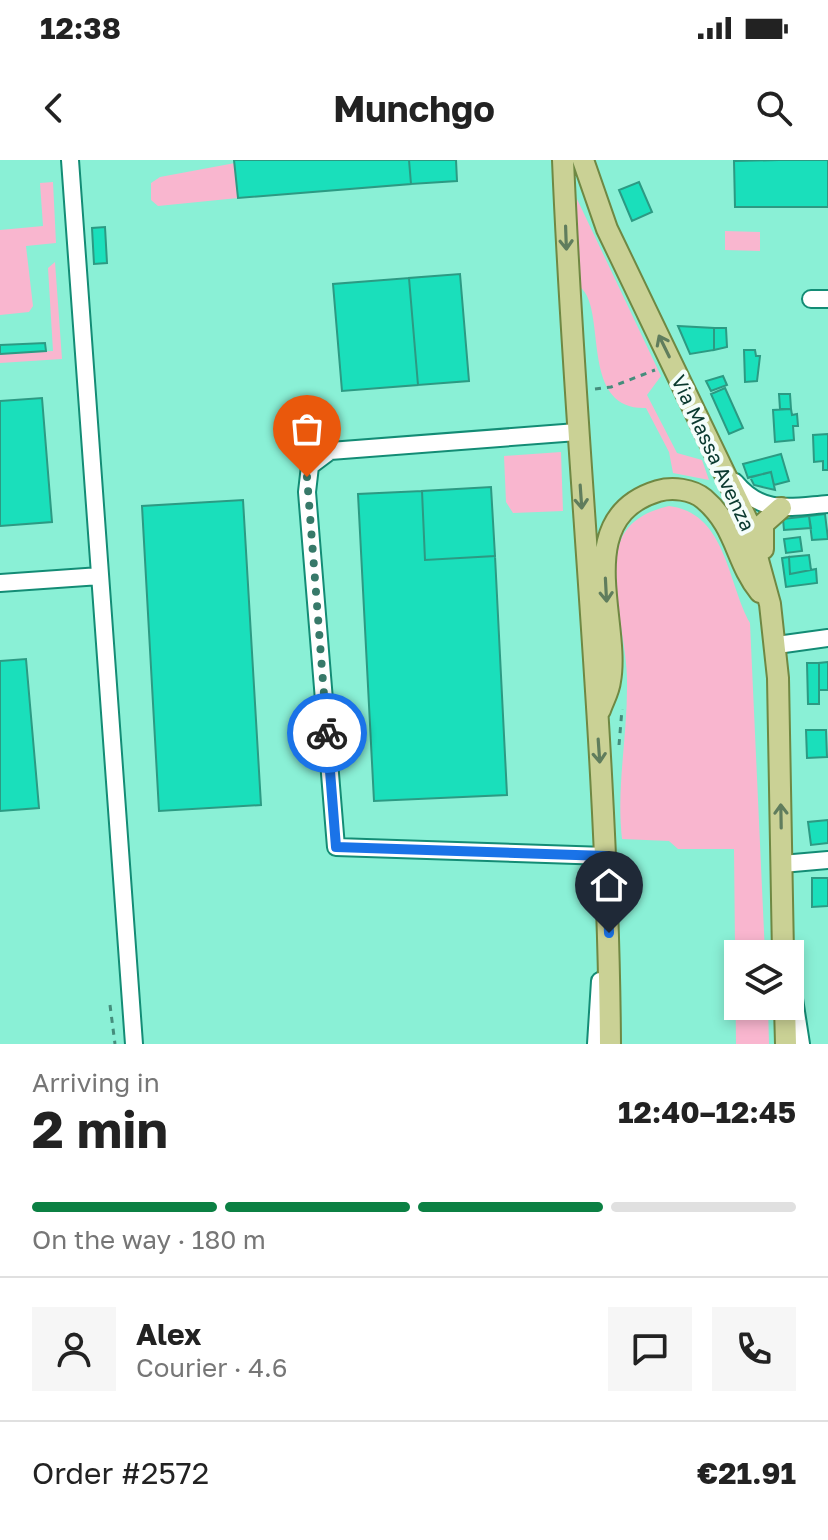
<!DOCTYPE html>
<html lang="en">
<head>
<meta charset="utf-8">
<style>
	:root { --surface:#fff; --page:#f6f6f6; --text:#222; --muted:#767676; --line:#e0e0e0; --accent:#0b8043 }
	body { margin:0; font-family:"Golos Text",sans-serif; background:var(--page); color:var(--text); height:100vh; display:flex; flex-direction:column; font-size:30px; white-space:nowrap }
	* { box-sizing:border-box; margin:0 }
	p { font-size:26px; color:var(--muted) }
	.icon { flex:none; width:44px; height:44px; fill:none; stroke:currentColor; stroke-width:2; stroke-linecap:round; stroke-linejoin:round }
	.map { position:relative; height:884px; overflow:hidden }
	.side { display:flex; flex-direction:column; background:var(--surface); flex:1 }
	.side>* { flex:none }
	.buttons { position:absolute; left:724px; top:780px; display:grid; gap:16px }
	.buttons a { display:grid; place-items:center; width:80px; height:80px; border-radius:0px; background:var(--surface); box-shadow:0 4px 12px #0003; font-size:40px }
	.pin { position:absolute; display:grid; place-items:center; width:68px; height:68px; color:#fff; margin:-82px -34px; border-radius:50% 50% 50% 0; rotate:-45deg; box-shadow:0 0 8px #0007 }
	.pin .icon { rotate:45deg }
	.courier { position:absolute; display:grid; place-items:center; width:80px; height:80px; margin:-40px; border:6px solid #1a73e8; border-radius:50%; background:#fff; color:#222; box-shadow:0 2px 10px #0007 }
	.summary em { font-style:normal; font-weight:700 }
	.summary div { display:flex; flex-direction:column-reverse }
	.summary { display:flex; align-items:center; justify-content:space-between; height:136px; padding:0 32px }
	h1 { font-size:52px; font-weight:700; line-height:60px }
	.bar { display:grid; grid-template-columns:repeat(4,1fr); gap:12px 8px; align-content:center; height:96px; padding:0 32px }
	.bar i { height:10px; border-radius:6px; background:var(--line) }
	.bar .selected { background:var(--accent) }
	.bar p { grid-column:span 4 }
	.line { display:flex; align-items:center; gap:20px; padding:0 32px; border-top:2px solid var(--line) }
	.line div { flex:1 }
	.round { display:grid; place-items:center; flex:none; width:84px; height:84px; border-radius:0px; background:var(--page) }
	.status { display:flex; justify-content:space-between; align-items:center; height:56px; padding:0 40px; background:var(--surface); direction:ltr }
	.status svg { height:22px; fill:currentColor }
	header { display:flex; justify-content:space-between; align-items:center; height:104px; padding:0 32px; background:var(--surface); font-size:36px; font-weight:700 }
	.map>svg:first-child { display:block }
	.green { fill:#f9b6cf }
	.building { fill:#1adfbb; stroke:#2c9a83; stroke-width:2 }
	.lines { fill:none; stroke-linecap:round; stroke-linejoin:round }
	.minor-casing { stroke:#138c75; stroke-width:20 }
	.major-casing { stroke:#6f8843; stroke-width:24 }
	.path { stroke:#458d7c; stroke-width:3; stroke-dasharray:6 6; stroke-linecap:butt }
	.minor { stroke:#fff; stroke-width:16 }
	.major { stroke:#cad195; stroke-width:20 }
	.oneway { stroke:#607d5d }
	.done { stroke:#377969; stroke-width:8; stroke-dasharray:0 14.4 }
	.route { stroke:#1a73e8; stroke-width:10 }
	.labels { text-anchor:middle; stroke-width:8; stroke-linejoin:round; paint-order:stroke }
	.street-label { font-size:20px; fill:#0a392f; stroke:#f4fdfa }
</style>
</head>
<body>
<div class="status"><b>12:38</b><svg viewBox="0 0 49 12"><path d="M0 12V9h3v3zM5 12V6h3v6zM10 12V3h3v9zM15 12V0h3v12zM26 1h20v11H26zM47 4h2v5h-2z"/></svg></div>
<header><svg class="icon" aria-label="back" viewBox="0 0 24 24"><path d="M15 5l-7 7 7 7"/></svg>Munchgo<svg class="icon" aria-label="search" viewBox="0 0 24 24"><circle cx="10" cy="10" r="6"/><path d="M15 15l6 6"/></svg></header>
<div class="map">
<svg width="828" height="884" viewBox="0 0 828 884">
	<rect width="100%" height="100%" fill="#8af0d6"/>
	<path class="green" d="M235 3 238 38 158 46 151 40V23L160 17Z
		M53 22 56 83 26 86 33 146 29 152 0 155V70L43 66 40 23Z
		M577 39 661 216 647 235 677 293 702 300 709 320 673 313 669 292 646 248C585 250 603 169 587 136 585 131 579 126 575 121Z
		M725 71 760 72V91L725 90Z
		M55 102 62 199 0 203V194L53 191 48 108Z
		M561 292 563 351 513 353 506 342 504 296Z
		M669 346C726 353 727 421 750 463L765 794H738V846H768L769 884H736L734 689H678L669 681 622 679C616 626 628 574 627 520 627 481 608 423 619 386 625 362 647 351 669 346Z"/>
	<path class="building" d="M234 0H409L411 24 238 38Z
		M409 0H456L457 21 411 24Z
		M779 0H828V47H735L734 1Z
		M639 22 652 52 632 61 619 30Z
		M105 67 107 103 94 104 92 68Z
		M460 114 469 221 418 225 409 118Z
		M409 118 418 225 342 231 333 124Z
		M678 166 714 168V190L690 194Z
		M714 168H726L727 187 714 190Z
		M45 183 46 191 0 194V185Z
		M744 190H755L756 196H760L757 221 745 222Z
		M723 216 727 225 711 231 706 221Z
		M725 228 743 268 729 274 711 234Z
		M779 234H790L791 249H780Z
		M42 238 52 362 0 366V241Z
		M791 249 792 255 797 254 798 266H793L794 280 775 282 773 250Z
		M828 274V310H823V301L814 302 813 275Z
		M781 294 789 321 774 325 771 312 748 318 743 304Z
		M771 312 775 330 754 325 750 317Z
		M491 327 495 396 425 400 422 331Z
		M422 331 425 400 495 396 507 635 374 641 358 334Z
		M243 340 261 645 159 651 142 346Z
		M825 354 828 379 812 380 809 356Z
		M809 356 811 368 784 370 783 359Z
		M800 377 802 391 786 393 784 379Z
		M809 395 811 410 790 414 789 397Z
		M789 397 790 414 816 409 817 423 786 427 782 398Z
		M26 499 39 648 0 651V501Z
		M828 502V530H819V503Z
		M807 503H819V544H808Z
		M806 570H826L827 597 807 598Z
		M828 660V683L811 685 808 662Z
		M812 718H828V746L812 747Z"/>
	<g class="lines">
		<g class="minor-casing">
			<path id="minor" d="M70 0 134 884
				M811 139H828
				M577 272 330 291 310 306 307 332 336 687 606 696
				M735 322C762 355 790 347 828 344
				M0 423 100 416
				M777 485 828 478
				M782 704 828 700
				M790 813 801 884
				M596 884 600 821"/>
		</g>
		<g class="major-casing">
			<path id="major" d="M563 0C575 295 608 589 610 884
				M583 0 607 69 747 360 770 444 778 518 783 794
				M763 389V364L781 348
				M600 550C603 541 609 531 610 521 621 462 569 358 658 331 672 327 692 329 704 339 737 367 735 401 760 432
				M785 846 786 884"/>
		</g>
		<path class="path" d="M595 229 611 227 655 210
			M619 585 622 549
			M110 845 115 884"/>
		<use href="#minor" class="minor"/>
		<use href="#major" class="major"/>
	</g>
	<defs><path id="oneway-shaft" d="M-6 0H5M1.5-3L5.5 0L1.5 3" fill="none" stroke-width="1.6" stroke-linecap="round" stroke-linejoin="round" transform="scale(2)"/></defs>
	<g class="oneway">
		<use href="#oneway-shaft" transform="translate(566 78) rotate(88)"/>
		<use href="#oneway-shaft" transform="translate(664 186) rotate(-116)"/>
		<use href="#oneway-shaft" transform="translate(581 337) rotate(86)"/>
		<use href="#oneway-shaft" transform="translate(606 430) rotate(87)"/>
		<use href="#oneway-shaft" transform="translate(599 591) rotate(86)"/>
		<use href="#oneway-shaft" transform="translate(781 656) rotate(-91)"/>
	</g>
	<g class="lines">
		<path class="done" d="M307 317 327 573"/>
		<path class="route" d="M327 573 336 687 606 696 609 773"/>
	</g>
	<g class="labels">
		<g class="street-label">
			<text transform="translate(713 293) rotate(65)" y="7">Via Massa Avenza</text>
		</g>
	</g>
</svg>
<div class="buttons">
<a><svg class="icon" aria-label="layers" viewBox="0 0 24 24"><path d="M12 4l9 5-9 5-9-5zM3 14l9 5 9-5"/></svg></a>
</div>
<div class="pin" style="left:307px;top:317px;background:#ea580c"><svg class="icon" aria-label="bag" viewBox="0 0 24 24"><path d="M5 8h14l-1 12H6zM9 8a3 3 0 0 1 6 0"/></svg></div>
<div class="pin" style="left:609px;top:773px;background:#1f2937"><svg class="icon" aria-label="home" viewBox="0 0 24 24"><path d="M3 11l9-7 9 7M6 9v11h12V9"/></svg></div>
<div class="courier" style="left:327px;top:573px"><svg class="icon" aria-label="bike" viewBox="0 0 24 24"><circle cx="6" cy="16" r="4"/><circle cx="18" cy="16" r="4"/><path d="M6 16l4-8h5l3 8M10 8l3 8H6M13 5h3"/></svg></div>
</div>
<section class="side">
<div class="summary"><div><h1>2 min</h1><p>Arriving in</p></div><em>12:40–12:45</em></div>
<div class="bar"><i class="selected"></i><i class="selected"></i><i class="selected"></i><i></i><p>On the way · 180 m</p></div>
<div class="line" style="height:144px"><a class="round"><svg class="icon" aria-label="person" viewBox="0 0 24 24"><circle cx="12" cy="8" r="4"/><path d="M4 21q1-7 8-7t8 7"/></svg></a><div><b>Alex</b><p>Courier · 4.6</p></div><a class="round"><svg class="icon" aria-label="chat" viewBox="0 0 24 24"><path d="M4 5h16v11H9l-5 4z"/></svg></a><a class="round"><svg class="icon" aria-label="phone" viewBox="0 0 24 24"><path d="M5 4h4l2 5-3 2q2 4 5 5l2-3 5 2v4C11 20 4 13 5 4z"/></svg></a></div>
<div class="line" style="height:104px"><div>Order #2572</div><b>€21.91</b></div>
</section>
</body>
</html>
